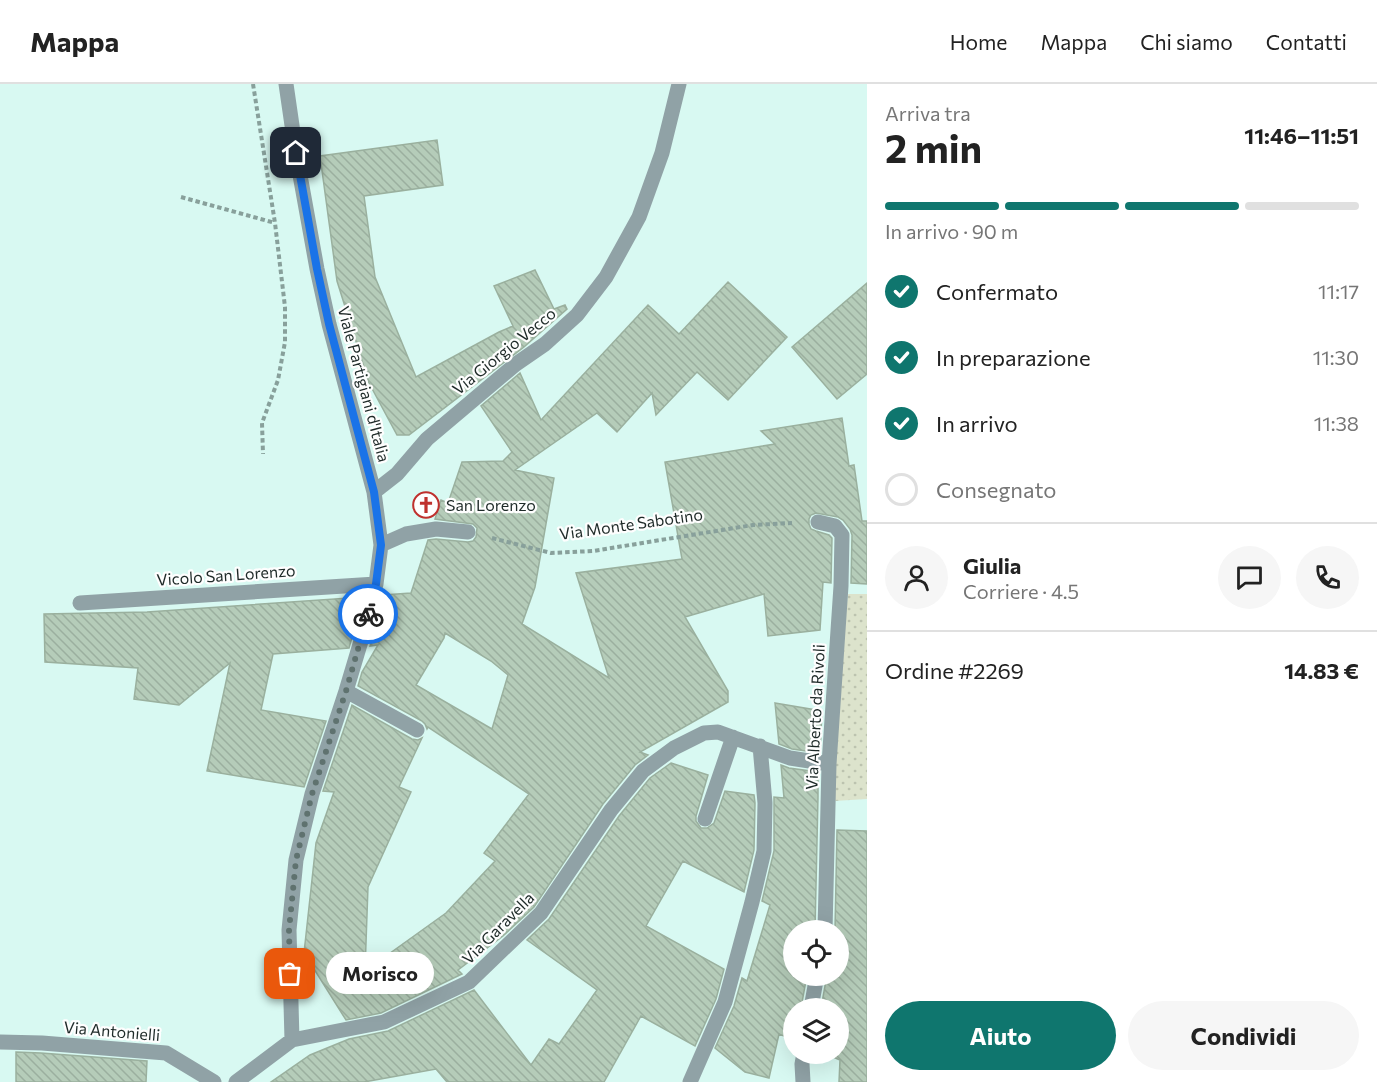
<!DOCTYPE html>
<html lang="it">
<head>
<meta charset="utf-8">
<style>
	:root { --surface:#fff; --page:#f6f6f6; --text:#222; --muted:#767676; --line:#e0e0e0; --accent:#0f766e }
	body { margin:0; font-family:Commissioner,sans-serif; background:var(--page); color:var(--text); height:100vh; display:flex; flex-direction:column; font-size:22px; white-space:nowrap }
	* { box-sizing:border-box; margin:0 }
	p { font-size:20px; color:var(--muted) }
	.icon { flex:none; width:33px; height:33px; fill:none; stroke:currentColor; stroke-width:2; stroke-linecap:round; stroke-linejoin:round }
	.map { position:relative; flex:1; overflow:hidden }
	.panel { display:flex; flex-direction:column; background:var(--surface); width:510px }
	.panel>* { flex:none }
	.buttons { position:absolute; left:783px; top:836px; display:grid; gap:12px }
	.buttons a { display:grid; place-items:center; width:66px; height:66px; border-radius:50%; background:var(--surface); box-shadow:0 6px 24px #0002; font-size:30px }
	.pin { position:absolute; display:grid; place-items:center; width:51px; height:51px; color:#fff; margin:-26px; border-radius:12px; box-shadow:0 3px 9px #0006 }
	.courier { position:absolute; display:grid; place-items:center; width:60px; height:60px; margin:-30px; border:4px solid #1a73e8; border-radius:50%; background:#fff; color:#222; box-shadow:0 2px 8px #0007 }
	.bubble { position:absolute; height:42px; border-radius:21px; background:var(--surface); box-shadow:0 6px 24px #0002; font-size:20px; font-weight:700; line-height:42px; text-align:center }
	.headline em { font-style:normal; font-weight:700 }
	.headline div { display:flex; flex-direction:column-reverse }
	.headline { display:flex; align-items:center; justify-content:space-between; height:102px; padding:0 18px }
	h1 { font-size:39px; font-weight:700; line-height:45px }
	.bar { display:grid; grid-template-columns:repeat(4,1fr); gap:9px 6px; align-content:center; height:72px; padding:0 18px }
	.bar i { height:8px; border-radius:4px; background:var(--line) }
	.bar .current { background:var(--accent) }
	.bar p { grid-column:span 4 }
	.line { display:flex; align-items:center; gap:15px; padding:0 18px; border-top:2px solid var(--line) }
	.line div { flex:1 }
	.round { display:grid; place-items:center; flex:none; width:63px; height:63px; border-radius:32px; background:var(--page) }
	ol { padding:0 18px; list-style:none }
	li { display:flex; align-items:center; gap:18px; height:66px }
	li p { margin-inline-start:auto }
	li .icon { padding:6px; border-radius:50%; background:var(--accent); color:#fff; stroke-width:4 }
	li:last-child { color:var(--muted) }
	li i { width:33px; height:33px; border:3px solid var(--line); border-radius:50% }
	.primary-button { display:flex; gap:12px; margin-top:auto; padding:12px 18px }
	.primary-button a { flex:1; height:69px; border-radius:36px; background:var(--accent); color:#fff; font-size:24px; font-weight:700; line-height:69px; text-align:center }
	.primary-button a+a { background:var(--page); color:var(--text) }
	header { display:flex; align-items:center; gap:36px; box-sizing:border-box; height:84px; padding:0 30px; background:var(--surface); border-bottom:2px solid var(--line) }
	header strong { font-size:28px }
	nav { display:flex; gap:33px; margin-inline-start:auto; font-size:21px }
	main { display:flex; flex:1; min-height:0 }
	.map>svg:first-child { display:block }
	.park { fill:url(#park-dots) }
	.building { fill:url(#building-back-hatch); stroke:#9ab09e; stroke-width:1.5; fill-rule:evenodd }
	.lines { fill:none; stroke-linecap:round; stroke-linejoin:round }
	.path { stroke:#88a09b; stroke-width:4; stroke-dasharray:4.5 3; stroke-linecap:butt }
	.street { stroke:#90a2a6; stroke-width:15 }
	.done { stroke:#5f726f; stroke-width:6; stroke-dasharray:0 10.8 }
	.route { stroke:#1a73e8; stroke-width:8 }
	.labels { text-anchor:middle; stroke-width:4.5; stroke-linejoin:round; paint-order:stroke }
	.street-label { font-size:16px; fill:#1e2a28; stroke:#fefefe }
	.poi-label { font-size:16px; fill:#1e2a28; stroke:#fefefe; text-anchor:start }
</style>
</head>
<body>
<header>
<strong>Mappa</strong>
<nav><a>Home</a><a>Mappa</a><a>Chi siamo</a><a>Contatti</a></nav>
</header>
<main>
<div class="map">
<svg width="867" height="998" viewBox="0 0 867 998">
	<defs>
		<pattern id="park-dots" width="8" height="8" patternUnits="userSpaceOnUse" patternTransform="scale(1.5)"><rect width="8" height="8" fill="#dce3cc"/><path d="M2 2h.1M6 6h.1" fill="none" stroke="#bcc3af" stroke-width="1.8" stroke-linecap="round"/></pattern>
		<pattern id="building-back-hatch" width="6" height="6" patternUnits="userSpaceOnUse" patternTransform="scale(1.5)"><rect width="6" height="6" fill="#b5ccb9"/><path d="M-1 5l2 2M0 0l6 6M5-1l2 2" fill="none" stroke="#9baf9f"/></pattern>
	</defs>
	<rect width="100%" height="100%" fill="#d8f9f2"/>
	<path class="park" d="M848 510H867V715L834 717 838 597Z"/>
	<path class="building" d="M437 56 443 101 364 112 375 193 416 293 499 248 513 242 494 202 535 186 554 225 565 221 567 225 524 263 409 351H397L369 299 337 197 320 72Z
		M728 198 787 253 728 316 697 288 656 331 652 309 617 348 597 329 515 386 554 394 535 503 522 540 609 594 576 489 682 475 665 378 775 360 761 347 842 334 849 382 854 381 862 437H867V500L851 499 852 451 850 445 843 436 838 433 816 429 811 431 809 435V440L811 445 816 447 829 451 832 454 831 499 823 498 820 546 768 552 764 510 685 533 728 607V618L640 668 648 671 635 681 603 720 534 823 503 852 458 886 462 890 381 929 346 936 304 869 316 759 334 708 323 707 352 621 412 655 418 656 422 654 399 703 411 708 368 803 365 887 446 829 495 777 484 769 529 710 428 643 427 645 425 640 422 637 358 602 362 588 378 561 370 562 383 511 411 509 428 456 436 455 468 458 473 457 476 453 477 444 473 440 435 435 441 416 448 419 462 378 503 377 512 368 481 322 520 289 541 336 648 221 679 250ZM445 549 491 577 508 591 492 645 416 601 444 554Z
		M867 199V290L837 315 792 263Z
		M363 513 349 564 273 570 261 626 326 637 304 703 207 687 230 579 179 621 134 615 138 584 45 578 44 530 147 528Z
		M775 619 822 627 820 669 792 665 779 660Z
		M671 679 708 691 696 732V737L701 744H707L714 739 725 707 754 711 755 719 754 766 744 808 683 777 646 842 724 885 716 915 695 962 641 932 604 998H447L436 985 364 998H271L310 971 349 955 388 947 474 906 531 981 549 955 559 960 597 906 527 856 549 835 619 732 650 694Z
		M781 681 789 684 818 688V713L815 846H794V891H807L801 924H794V956L779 950 769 994 745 988 715 964 734 922 742 894 747 897 770 821 762 817 774 767V713L784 714Z
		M837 746 867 747V998H839L840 976 824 969H838V924H821L827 891H838V846H835Z
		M16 968 41 969 147 977 146 998H16Z"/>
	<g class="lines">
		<path class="path" d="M253 0 275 139 285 223V258L278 296 262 339 263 370
			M181 113 275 139
			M492 454 551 469 593 467 753 441 792 439"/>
		<path class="street" d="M286 0 296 69 317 185 329 240 374 408 381 461 376 500 367 537 346 607 312 710 296 776 289 846 292 956
			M374 408 397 390 427 355 516 280 545 260 577 231 606 193 639 133 662 69 679 0
			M818 438 835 442 842 451 841 502 829 680 825 846
			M381 461 406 450 436 445 468 448
			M80 519 376 500
			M346 607 417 646
			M705 735 733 653
			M811 924 817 891
			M0 958 42 959 166 969 214 998
			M236 998 292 956 384 938 469 898 541 829 611 726 643 687 674 664 704 649 718 648 790 674 829 680
			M690 998 725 918 752 818 764 767 765 719 760 662
			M803 998 802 980 804 969"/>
	</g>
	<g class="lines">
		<path class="done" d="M290 890 289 846 296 776 312 710 346 607 368 530"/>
		<path class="route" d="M296 69 317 185 329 240 374 408 381 461 376 500 368 530"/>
	</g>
	<defs>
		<g id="church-ring" transform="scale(1.35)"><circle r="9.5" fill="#fefefe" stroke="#bf302d" stroke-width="1.5"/><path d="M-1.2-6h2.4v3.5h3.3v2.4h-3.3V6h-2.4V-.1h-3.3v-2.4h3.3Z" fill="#bf302d"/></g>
	</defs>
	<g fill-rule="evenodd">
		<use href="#church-ring" x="426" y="421"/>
	</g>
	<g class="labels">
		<g class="street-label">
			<text transform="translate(504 267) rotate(-39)" y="6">Via Giorgio Vecco</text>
			<text transform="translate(364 300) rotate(75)" y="6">Viale Partigiani d'Italia</text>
			<text transform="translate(631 440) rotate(-8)" y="6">Via Monte Sabotino</text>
			<text transform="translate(226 491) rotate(-4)" y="6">Vicolo San Lorenzo</text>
			<text transform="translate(815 633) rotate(-87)" y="6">Via Alberto da Rivoli</text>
			<text transform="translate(498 844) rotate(-45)" y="6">Via Garavella</text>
			<text transform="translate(112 947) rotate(5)" y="6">Via Antonielli</text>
		</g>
		<g class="poi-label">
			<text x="446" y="427">San Lorenzo</text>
		</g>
	</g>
</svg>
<div class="buttons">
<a><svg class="icon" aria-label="locate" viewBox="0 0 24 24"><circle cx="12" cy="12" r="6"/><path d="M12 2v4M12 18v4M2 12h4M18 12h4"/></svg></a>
<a><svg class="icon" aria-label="layers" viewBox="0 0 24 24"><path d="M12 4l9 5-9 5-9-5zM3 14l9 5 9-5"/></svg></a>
</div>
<div class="pin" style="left:290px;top:890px;background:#ea580c"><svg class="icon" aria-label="bag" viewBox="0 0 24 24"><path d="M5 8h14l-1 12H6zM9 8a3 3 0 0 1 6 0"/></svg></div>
<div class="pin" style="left:296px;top:69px;background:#1f2937"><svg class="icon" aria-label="home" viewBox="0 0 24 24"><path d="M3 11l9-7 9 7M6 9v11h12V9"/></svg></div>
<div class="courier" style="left:368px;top:530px"><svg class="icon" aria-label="bike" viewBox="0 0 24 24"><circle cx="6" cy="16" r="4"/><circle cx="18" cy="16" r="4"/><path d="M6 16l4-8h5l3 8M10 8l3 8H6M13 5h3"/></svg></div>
<div class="bubble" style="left:326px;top:868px;width:108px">Morisco</div>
</div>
<section class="panel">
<div class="headline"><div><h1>2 min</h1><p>Arriva tra</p></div><em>11:46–11:51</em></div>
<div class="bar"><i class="current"></i><i class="current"></i><i class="current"></i><i></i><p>In arrivo · 90 m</p></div>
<ol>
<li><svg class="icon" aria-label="check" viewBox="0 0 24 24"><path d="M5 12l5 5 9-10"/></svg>Confermato<p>11:17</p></li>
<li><svg class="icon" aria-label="check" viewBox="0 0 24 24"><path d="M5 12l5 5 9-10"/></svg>In preparazione<p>11:30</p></li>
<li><svg class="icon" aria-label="check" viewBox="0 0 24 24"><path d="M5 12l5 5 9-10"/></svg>In arrivo<p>11:38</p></li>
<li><i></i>Consegnato</li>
</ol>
<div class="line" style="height:108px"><a class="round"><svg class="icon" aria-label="person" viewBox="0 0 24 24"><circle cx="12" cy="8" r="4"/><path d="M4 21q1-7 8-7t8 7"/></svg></a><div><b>Giulia</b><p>Corriere · 4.5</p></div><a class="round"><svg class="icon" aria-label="chat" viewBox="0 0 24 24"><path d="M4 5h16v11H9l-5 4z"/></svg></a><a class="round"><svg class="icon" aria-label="phone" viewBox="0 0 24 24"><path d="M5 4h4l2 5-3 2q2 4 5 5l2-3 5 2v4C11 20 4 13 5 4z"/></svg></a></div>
<div class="line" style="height:78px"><div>Ordine #2269</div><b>14.83 €</b></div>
<div class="primary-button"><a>Aiuto</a><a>Condividi</a></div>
</section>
</main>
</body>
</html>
